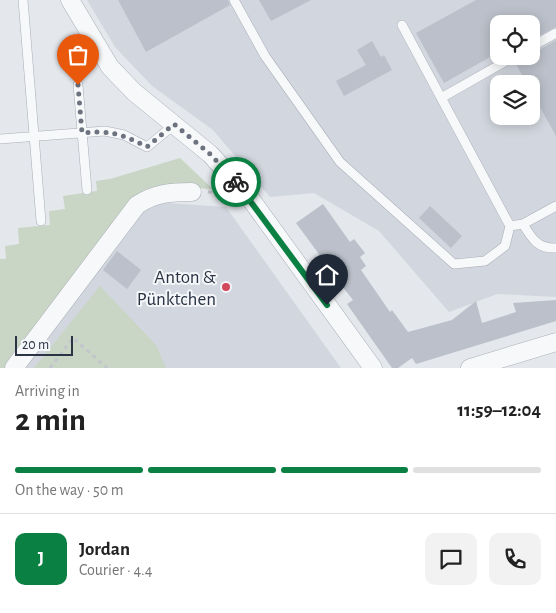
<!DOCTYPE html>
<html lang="en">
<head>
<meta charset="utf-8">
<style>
	:root { --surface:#fff; --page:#f2f2f2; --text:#222; --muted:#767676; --line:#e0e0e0; --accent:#0b8043 }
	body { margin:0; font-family:"Alegreya Sans",sans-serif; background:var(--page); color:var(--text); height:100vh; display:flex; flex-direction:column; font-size:19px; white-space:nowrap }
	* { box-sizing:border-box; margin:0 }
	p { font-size:16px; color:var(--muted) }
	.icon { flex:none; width:28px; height:28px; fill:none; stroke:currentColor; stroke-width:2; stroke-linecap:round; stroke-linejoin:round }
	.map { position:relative; height:368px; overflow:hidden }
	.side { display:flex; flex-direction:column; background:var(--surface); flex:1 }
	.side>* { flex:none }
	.fabs { position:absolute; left:490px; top:15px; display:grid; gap:10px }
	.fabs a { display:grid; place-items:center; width:50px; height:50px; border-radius:10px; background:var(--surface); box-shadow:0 2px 12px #0003; font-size:25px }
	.scale { position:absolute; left:15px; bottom:12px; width:58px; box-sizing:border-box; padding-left:5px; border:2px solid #2b3445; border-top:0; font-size:14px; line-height:18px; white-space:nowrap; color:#2b3445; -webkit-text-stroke:4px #f4f6f9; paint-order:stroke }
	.pin { position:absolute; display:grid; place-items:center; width:42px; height:42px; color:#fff; margin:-51px -21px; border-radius:50% 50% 50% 0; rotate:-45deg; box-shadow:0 0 5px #0007 }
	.pin .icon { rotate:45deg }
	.courier { position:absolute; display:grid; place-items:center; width:50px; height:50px; margin:-25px; border:4px solid #0b8043; border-radius:50%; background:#fff; color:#222; box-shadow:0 1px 6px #0007 }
	.head em { font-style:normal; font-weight:600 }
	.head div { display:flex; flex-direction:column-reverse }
	.head { display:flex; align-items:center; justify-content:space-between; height:85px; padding:0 15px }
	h1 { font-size:32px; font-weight:600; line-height:38px }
	.bar { display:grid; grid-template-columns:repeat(4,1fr); gap:8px 5px; align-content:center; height:60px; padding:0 15px }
	.bar i { height:6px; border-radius:4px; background:var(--line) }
	.bar .current { background:var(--accent) }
	.bar p { grid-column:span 4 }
	.line { display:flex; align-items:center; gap:12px; padding:0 15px; border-top:1px solid var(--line) }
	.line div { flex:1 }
	.round { display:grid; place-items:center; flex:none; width:52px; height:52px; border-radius:10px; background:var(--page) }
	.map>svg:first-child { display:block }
	.built { fill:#d2d6de; fill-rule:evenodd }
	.green { fill:#c9d6c5 }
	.building { fill:#bbc0ca }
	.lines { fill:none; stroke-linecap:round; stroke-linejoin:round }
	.service-casing { stroke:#a9aeb7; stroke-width:10 }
	.minor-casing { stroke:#a9aeb7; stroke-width:19 }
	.path { stroke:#c2c5cb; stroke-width:3; stroke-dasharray:4 4; stroke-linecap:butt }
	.service { stroke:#f7f8fa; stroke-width:9 }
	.minor { stroke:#f7f8fa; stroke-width:18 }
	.done { stroke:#6c737f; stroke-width:5; stroke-dasharray:0 9 }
	.route { stroke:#0b8043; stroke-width:6 }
	.poi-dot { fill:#d1495b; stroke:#f4f6f9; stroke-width:2 }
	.labels { text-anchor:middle; stroke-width:4; stroke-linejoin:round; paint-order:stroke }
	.poi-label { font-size:19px; fill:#2b3445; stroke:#f4f6f9; text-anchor:end }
</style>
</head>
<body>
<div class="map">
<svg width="556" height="368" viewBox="0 0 556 368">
	<rect width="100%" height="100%" fill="#e4e7ec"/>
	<path class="built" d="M87 0H556V297L497 294 449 312 379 231 314 193 270 197 213 130 152 86 115 47ZM499 24H531V56H499ZM499 84H531V116H499Z
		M153 202 226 207 341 368H20L141 206Z"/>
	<path class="green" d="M180 158 214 190 193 187 149 191 7 368H0V259H6L5 246 19 244 18 228 50 225 49 211 65 209 63 196 97 191 96 181 110 179Z
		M100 286 156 345 166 368H34Z"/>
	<path class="building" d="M118 0H228L230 5 146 52Z
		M259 0H311L271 21Z
		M476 0H556V27L531 40V24H499V52L444 83 416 33Z
		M556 40V136L531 91V84H527L516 64Z
		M372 41 381 57 384 55 392 70 344 96 336 81 366 65 357 50Z
		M323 204 350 242 354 239 365 253 360 257 366 266 361 270 390 312 392 310 408 332 452 320 476 301 482 323 516 312 513 303 556 300V321L416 364 412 358 398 368H392L347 304 353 300 334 276 329 279 318 265 324 261 296 223Z
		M430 206 462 236 451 248 419 218Z
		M117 251 141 270 127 289 103 270Z"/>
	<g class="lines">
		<g class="service-casing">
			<path id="service" d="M23 0 41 221
				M234 0 265 56 340 162 454 264 485 261 505 246 510 226
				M402 25 510 226 523 224 556 206
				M531 47 556 33
				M78 85 87 190
				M441 98 515 56
				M0 139 105 131 124 135 147 147 175 124
				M523 224C532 239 538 249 556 248"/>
		</g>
		<g class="minor-casing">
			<path id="minor" d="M70 0 110 67 134 92 210 154 247 194 373 368
				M14 368 137 205C155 193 171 192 192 192
				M470 368 556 342"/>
		</g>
		<path class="path" d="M208 192 222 193
			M50 368 73 338 107 368"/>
		<use href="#service" class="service"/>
		<use href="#minor" class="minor"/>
	</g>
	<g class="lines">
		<path class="done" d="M78 85 82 133C111 130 122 134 147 147L174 124 210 154 236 182"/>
		<path class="route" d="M236 182 327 305"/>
	</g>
	<circle class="poi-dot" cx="226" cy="287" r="5"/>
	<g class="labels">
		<g class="poi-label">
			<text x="216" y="283">Anton &amp;<tspan x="216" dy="22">Pünktchen</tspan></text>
		</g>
	</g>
</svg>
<div class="fabs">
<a><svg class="icon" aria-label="locate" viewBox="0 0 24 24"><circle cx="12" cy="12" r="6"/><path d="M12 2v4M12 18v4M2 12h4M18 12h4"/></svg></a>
<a><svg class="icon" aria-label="layers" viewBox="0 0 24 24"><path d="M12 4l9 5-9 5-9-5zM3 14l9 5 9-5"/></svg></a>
</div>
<div class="scale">20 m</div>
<div class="pin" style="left:78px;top:85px;background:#ea580c"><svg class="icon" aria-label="bag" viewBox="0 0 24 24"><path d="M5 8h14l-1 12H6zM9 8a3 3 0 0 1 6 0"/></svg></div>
<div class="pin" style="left:327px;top:305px;background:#1f2937"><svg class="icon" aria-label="home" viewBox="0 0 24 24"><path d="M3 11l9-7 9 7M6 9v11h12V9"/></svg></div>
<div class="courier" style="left:236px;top:182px"><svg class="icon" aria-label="bike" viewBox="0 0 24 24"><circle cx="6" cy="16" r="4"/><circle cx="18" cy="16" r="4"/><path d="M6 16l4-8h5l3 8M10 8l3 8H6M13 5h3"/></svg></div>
</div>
<section class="side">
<div class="head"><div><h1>2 min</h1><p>Arriving in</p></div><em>11:59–12:04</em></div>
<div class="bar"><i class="current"></i><i class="current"></i><i class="current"></i><i></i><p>On the way · 50 m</p></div>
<div class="line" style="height:90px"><b class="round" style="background:var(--accent);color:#fff">J</b><div><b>Jordan</b><p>Courier · 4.4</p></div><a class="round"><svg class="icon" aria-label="chat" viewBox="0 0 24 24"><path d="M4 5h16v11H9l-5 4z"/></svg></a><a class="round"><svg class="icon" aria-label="phone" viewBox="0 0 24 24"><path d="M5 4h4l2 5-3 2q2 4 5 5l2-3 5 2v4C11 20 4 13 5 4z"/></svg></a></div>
</section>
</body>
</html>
